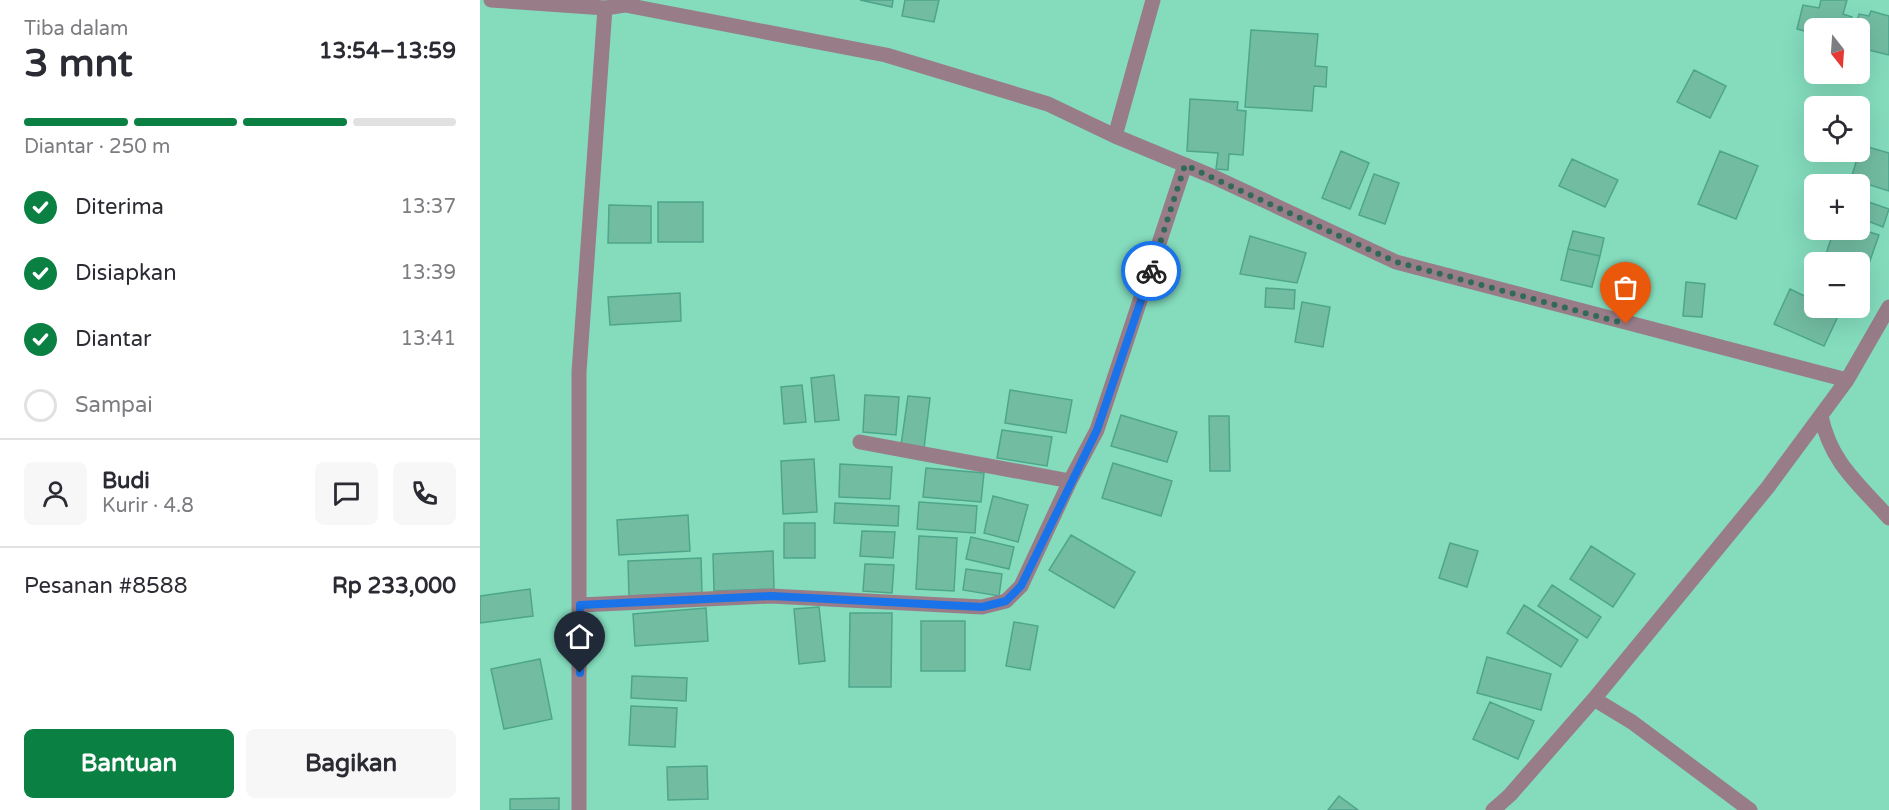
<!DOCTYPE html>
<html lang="id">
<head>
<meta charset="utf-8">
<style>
	:root { --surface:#fff; --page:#f7f7f7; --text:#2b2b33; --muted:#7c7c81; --line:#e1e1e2; --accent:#0b8043 }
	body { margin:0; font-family:"Varela Round",sans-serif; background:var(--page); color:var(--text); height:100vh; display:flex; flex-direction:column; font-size:22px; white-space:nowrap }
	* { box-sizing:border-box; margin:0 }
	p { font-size:20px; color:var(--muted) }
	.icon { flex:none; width:33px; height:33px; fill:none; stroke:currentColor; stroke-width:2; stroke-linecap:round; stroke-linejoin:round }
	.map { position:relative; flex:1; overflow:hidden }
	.sheet { display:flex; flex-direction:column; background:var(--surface); width:480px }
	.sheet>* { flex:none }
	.needle { width:39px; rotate:163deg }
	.controls { position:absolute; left:1324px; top:18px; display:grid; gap:12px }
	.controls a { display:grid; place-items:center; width:66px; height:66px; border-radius:9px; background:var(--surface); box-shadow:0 6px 24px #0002; font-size:30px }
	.pin { position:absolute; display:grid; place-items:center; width:51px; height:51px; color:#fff; margin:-62px -26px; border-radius:50% 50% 50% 0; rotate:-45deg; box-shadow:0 0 6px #0007 }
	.pin .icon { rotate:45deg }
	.courier { position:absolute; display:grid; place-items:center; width:60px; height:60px; margin:-30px; border:4px solid #1a73e8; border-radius:50%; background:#fff; color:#222; box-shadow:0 2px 8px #0007 }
	.overview em { font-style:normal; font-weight:800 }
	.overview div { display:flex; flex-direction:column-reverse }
	.overview { display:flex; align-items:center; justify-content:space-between; height:102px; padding:0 24px }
	h1 { font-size:39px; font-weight:800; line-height:45px }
	.bar { display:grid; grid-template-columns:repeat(4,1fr); gap:9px 6px; align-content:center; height:72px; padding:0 24px }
	.bar i { height:8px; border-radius:4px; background:var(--line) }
	.bar .active { background:var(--accent) }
	.bar p { grid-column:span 4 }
	.line { display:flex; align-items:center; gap:15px; padding:0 24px; border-top:2px solid var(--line) }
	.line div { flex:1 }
	.round { display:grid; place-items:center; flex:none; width:63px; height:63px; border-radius:9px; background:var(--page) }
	ol { padding:0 24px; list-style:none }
	li { display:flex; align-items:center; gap:18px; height:66px }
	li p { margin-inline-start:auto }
	li .icon { padding:6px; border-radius:50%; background:var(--accent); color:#fff; stroke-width:4 }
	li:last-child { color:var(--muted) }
	li i { width:33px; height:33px; border:3px solid var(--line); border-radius:50% }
	.cta { display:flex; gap:12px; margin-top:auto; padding:12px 24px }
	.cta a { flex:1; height:69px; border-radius:9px; background:var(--accent); color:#fff; font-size:24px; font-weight:800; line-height:69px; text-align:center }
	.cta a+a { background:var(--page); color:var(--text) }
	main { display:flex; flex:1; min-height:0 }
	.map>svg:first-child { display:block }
	.building { fill:#72bca2; stroke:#4ea68a; stroke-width:1.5 }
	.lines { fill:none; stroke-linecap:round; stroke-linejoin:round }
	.street { stroke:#987d89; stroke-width:15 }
	.done { stroke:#316a58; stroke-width:6; stroke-dasharray:0 10.8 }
	.route { stroke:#1a73e8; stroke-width:8 }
</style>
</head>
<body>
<main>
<section class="sheet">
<div class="overview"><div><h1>3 mnt</h1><p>Tiba dalam</p></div><em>13:54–13:59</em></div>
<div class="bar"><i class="active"></i><i class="active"></i><i class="active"></i><i></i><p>Diantar · 250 m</p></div>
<ol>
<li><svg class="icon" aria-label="check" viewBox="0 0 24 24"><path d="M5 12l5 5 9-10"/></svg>Diterima<p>13:37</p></li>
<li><svg class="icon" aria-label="check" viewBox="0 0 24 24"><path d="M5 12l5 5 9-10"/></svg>Disiapkan<p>13:39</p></li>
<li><svg class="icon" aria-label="check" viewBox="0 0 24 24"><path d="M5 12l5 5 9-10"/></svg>Diantar<p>13:41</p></li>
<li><i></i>Sampai</li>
</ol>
<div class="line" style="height:108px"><a class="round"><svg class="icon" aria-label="person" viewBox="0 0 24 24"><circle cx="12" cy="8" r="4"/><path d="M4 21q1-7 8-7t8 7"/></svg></a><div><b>Budi</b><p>Kurir · 4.8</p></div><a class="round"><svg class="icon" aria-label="chat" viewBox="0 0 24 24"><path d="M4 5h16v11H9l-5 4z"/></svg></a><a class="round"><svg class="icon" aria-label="phone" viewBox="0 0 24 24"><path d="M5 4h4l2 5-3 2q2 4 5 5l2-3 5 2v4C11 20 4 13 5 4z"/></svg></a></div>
<div class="line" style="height:78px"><div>Pesanan #8588</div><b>Rp 233,000</b></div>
<div class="cta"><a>Bantuan</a><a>Bagikan</a></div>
</section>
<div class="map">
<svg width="1409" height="810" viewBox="0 0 1409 810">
	<rect width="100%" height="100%" fill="#84dcbd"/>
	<path class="building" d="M380 0H413L412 7Z
		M425 0H459L454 22 422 16Z
		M1341 0H1367L1363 14 1372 17 1369 28H1335V34L1317 29 1323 5 1339 8Z
		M1391 11 1409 16V55L1380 48V28H1375L1379 14 1389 16Z
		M771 30 838 34 835 66 847 67 846 87 834 86 832 111 765 107Z
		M1214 70 1246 86 1230 118 1197 102Z
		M710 99 758 102 757 110 766 111 763 155 749 154 748 170 736 169 738 153 707 151Z
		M1381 145 1409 153V191L1371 179Z
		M861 151 889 163 870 209 842 198Z
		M1240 151 1278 166 1256 219 1218 204Z
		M1092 159 1138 180 1125 207 1079 186Z
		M894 174 919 183 905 224 879 215Z
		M1380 199 1409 209 1403 227 1380 218Z
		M178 202H223V242H178Z
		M129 205 171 206V243H128Z
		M1380 229 1399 235 1386 272 1380 270V262H1360L1345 257 1354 230Z
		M1093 231 1124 238 1120 256 1088 249Z
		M770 236 826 253 817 283 760 274Z
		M1088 249 1120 256 1112 287 1081 280Z
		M1206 282 1225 284 1222 317 1203 316Z
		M786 288 815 290 814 309 785 307Z
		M1310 289 1335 301V308H1350L1360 312 1344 346 1294 324Z
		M200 293 201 321 130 325 128 297Z
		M822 302 850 307 843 347 815 342Z
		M354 375 359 420 335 422 331 378Z
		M322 385 326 422 304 424 301 387Z
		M530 390 592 400 586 433 525 423Z
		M385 395 419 397 416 435 383 432Z
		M428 396 450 398 444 448 421 445Z
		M641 415 697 432 687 462 631 446Z
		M729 416H749L750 471H730Z
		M522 430 572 437 567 466 517 458Z
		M334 459 337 512 303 514 301 461Z
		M633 463 692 481 681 516 622 498Z
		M360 464 412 467 410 499 359 497Z
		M446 468 504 473 501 502 443 497Z
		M513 496 548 505 538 542 504 533Z
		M439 502 497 506 495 533 437 529Z
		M355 503 419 506 418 526 354 523Z
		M208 515 210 551 139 555 137 520Z
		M304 523H335V558H304Z
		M382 531 415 532 413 558 380 556Z
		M591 535 655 572 634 608 569 570Z
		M439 536 477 538 474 591 436 589Z
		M491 537 534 547 529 569 486 559Z
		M970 543 998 551 987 587 959 578Z
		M1111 546 1155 574 1133 607 1090 579Z
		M293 551 294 589 234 591 233 554Z
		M221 558 222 593 149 596 148 561Z
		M385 564 414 565 412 593 383 591Z
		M486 569 522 574 519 596 483 590Z
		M1072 585 1121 617 1107 638 1058 606Z
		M50 589 53 616 0 623V596Z
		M1044 605 1098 640 1081 667 1027 633Z
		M339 607 345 661 319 664 314 609Z
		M226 608 228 641 155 646 153 614Z
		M370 613H412L411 687H369Z
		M441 621H485V671H441Z
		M534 622 558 626 550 670 526 666Z
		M1007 657 1071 674 1061 710 997 693Z
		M60 659 72 719 24 729 11 669Z
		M152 676 207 678 206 701 151 698Z
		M1010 702 1054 721 1038 759 993 739Z
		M151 706 197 708 195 747 149 745Z
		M227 766 228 799 188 800 187 767Z
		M859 796 878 810H848Z
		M79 798V810H30V799Z"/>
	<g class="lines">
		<path class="street" d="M11 0 125 8 145 5 406 55 568 104 635 136 734 177 916 262 1367 380
			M635 136 673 0
			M1341 416C1351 463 1378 483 1409 518
			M380 442 590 481 617 430 705 165
			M100 605 291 596 502 607 526 601 541 586 590 481
			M1114 699 1152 722 1270 810
			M99 810V372L125 8
			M1013 810 1030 795 1114 699 1288 487 1367 380 1409 307"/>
	</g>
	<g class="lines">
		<path class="done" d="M671 271 705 165 916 262 1146 324"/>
		<path class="route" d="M100 673V605L291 596 502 607 526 601 541 586 617 430 671 271"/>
	</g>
</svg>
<div class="controls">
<a><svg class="needle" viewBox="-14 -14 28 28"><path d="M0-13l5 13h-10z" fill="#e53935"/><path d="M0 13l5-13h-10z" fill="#7c7c81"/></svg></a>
<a><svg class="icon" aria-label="locate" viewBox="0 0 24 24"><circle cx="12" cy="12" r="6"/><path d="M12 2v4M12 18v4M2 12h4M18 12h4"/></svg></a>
<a>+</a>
<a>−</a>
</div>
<div class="pin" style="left:1146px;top:324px;background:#ea580c"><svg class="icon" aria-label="bag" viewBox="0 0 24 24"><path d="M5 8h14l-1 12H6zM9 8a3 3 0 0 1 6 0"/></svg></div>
<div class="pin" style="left:100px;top:673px;background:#1f2937"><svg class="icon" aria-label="home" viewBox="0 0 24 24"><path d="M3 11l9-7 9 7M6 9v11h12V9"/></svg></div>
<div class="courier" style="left:671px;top:271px"><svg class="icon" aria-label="bike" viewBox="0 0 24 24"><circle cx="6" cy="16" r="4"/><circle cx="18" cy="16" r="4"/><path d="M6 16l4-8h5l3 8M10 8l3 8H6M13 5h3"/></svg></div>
</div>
</main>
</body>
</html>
